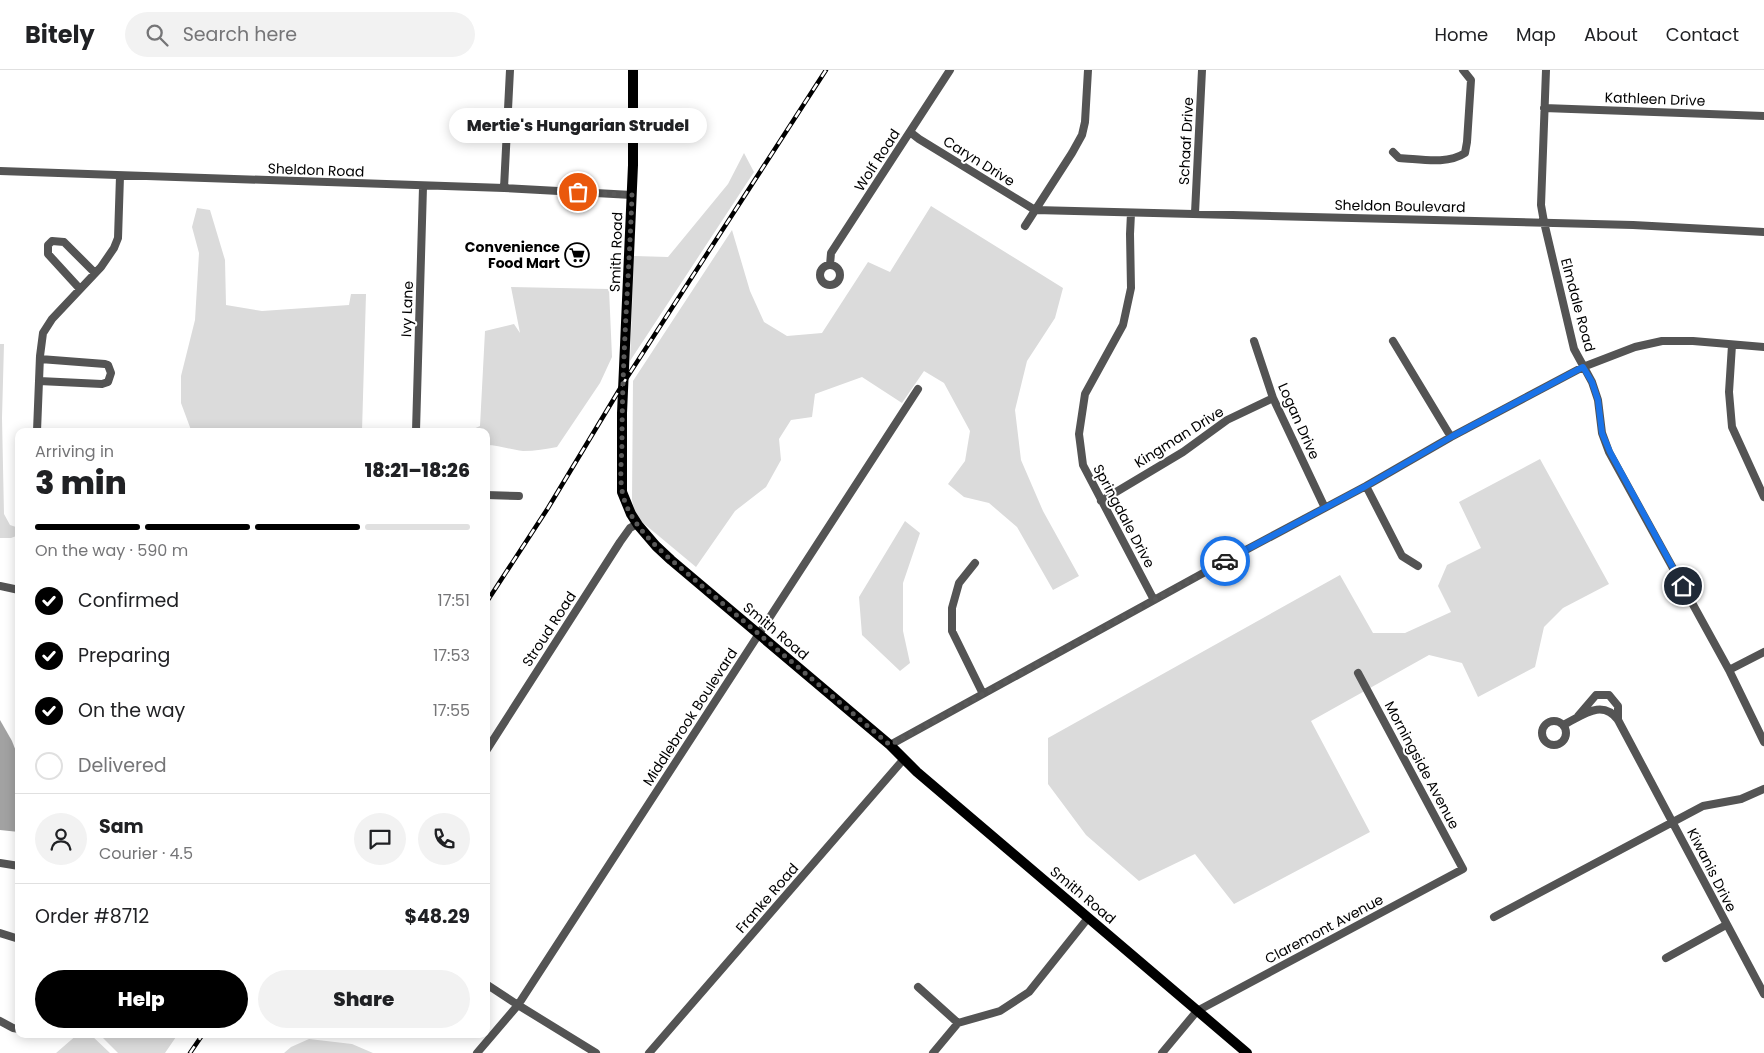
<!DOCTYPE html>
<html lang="en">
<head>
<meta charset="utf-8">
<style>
	:root { --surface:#fff; --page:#f2f2f2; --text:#202124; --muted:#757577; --line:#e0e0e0; --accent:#000 }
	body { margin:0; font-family:Poppins,sans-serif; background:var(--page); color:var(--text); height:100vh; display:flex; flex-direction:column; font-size:19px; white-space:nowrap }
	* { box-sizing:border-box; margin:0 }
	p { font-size:16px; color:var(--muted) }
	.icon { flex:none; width:28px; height:28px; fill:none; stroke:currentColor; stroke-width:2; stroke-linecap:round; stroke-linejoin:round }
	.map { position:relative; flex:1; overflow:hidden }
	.panel { position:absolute; left:15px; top:358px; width:475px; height:610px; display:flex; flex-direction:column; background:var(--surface); border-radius:10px; box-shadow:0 2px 12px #0003 }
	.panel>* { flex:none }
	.pin { position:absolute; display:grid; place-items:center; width:42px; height:42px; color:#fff; margin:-21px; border:2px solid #fff; border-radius:50%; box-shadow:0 1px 5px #0007 }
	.courier { position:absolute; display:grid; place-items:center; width:50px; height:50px; margin:-25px; border:4px solid #1a73e8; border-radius:50%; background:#fff; color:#222; box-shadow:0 1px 6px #0007 }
	.bubble { position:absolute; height:35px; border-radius:18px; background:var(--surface); box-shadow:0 2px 12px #0003; font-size:16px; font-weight:800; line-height:35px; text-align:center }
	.head em { font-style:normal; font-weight:800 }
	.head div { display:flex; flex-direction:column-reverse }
	.head { display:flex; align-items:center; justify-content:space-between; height:85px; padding:0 20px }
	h1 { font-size:32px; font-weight:800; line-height:38px }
	.bar { display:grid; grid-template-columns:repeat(4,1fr); gap:8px 5px; align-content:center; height:60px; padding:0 20px }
	.bar i { height:6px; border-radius:4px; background:var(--line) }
	.bar .on { background:var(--accent) }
	.bar p { grid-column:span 4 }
	.line { display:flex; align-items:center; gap:12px; padding:0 20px; border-top:1px solid var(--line) }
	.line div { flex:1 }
	.round { display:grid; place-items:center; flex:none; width:52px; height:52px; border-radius:26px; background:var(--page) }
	ol { padding:0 20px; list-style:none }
	li { display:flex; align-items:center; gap:15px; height:55px }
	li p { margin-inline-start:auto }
	li .icon { padding:5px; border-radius:50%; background:var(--accent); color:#fff; stroke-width:4 }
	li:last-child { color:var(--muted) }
	li i { width:28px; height:28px; border:2px solid var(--line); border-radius:50% }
	.primary-button { display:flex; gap:10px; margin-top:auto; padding:10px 20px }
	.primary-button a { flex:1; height:58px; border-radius:30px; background:var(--accent); color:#fff; font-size:20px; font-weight:800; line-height:58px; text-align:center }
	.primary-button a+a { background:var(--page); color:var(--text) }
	header { display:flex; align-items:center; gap:30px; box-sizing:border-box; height:70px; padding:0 25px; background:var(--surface); border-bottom:1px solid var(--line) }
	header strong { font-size:24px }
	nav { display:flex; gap:28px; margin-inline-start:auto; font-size:18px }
	.search { width:350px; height:45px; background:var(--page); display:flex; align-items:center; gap:12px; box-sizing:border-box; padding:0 18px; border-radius:28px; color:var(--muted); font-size:19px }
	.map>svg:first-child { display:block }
	.green { fill:#dbdbdb }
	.water { fill:#a2a2a2 }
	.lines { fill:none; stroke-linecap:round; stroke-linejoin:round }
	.minor { stroke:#545454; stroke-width:8 }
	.major { stroke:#000; stroke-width:10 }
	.rail-casing { stroke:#000; stroke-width:4.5 }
	.rail { stroke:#fff; stroke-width:2.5; stroke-dasharray:8; stroke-linecap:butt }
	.done { stroke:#595959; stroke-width:5; stroke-dasharray:0 9 }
	.route { stroke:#1a73e8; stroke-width:6 }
	.labels { text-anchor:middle; stroke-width:4; stroke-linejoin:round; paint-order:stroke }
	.street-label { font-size:14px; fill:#000; stroke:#fff }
	.poi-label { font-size:14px; font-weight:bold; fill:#000; stroke:#fff; text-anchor:end }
</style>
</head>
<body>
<header>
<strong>Bitely</strong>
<div class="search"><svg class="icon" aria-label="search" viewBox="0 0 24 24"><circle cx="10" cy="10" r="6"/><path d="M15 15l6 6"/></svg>Search here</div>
<nav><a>Home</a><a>Map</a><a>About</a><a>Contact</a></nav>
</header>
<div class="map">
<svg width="1764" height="983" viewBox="0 0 1764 983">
	<rect width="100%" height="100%" fill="#fff"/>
	<path class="green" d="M744 83 754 102 630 291 634 186 668 187 728 114Z
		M931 136 1063 218 1055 248 1027 291 1015 340 1021 390 1043 441 1079 506 1053 520 1017 457 989 433 964 427 948 414 965 391 970 361 944 313 924 301 902 333 862 307 815 324 812 347 791 350 779 369 781 390 766 417 735 441 696 497 636 447 632 430 633 311 732 160 750 221 764 252 787 266 822 263 868 192 890 202Z
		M197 138 210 140 225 190 226 235 262 241 349 235 351 224H366L362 361 191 360 181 333V306L195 250 199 183 192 157Z
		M511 217 609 219 612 287 600 313 557 377C546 379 535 381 523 381 511 380 499 375 486 375V361H469L480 356 485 261 514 254 520 263Z
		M0 274H4L2 348 4 444 10 455 19 458V465L11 468H0Z
		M1540 389 1609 514 1563 538 1544 557 1535 597 1478 627 1462 593 1429 585 1311 651 1370 762 1234 834 1195 784 1139 811 1086 765 1048 714V668L1340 505 1373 563H1405L1451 542 1438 516 1447 495 1481 478 1459 432Z
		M905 451 920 463 903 513V561L910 593 900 601 862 565 859 527Z
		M78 964H90L110 983H56Z
		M99 964H178L165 983H118Z
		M309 969 352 974 373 983H284L291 977Z"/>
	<path class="water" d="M0 650 12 671 19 689V762L0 760Z"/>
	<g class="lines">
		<path class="minor" d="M1546 0 1541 135 1544 152 1574 279 1592 312 1598 330 1602 363 1609 382 1729 600 1764 672
			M1544 38 1764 46
			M910 62 919 69 1035 140 1633 155 1764 162
			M1393 82 1399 88C1420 89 1447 95 1465 83L1467 72 1471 10 1463 0
			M0 101 504 118 632 125
			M504 118 510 0
			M1131 143 1130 164 1131 218 1123 255 1085 324 1079 364 1083 395 1154 530
			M1195 143 1202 0
			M1025 156 1072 83 1082 65 1085 52 1088 0
			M830 195 831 183 950 0
			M820 205a10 10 0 1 1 20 0a10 10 0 1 1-20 0Z
			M80 219 48 184V175L52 171 64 172 95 203
			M1254 271 1273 328 1325 438
			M1393 271 1451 367
			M1732 275 1729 322 1732 357 1764 427
			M39 311 102 314 108 312 111 303 108 295 105 294 40 289
			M37 361 40 286 43 263 52 249 101 197 114 178 118 168 120 106
			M416 361 423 117
			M1366 416 1402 486 1418 496
			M486 425 519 426
			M1101 431 1183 382 1227 350 1273 328
			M975 493 959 513 952 538V561L983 624
			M0 516 19 520
			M1729 600 1764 582
			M1578 646 1596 625H1609L1618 636V650
			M1542 663a12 12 0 1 1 24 0a12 12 0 1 1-24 0Z
			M1563 655C1582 646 1602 628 1618 650L1764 924
			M890 675 1227 490 1366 416 1451 367 1583 297 1635 277 1662 271H1693L1764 277
			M486 681 620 472 630 458 637 454
			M0 793 19 796
			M1494 847 1703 736 1741 729 1764 719
			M0 863 19 869
			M1666 888 1726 855
			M486 914 518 935 596 983
			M918 917 958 953
			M0 951 13 958 19 959
			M477 983 518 935 918 319
			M649 983 903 690
			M933 983 958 953 1000 941 1029 922 1088 848
			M1162 983 1197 941 1463 799 1358 603"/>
		<path class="major" d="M633 0V95L622 343V422L631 444 638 455 656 476 671 490 890 675 917 702 1247 983"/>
		<g class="rail-casing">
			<path id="rail" d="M486 533 548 438 624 312 826 0
				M190 983 203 964"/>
		</g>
		<use href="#rail" class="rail"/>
	</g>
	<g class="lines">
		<path class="done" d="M578 122 632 125C629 207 622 289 622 371 622 391 618 413 625 432 633 454 651 472 669 488L890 675 1225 491"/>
		<path class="route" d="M1225 491 1366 416 1451 367 1583 297 1592 312 1598 330 1602 363 1610 382 1683 516"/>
	</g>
	<defs>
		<g id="supermarket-ring" transform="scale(1.25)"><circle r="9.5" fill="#fff" stroke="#000" stroke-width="1.5"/><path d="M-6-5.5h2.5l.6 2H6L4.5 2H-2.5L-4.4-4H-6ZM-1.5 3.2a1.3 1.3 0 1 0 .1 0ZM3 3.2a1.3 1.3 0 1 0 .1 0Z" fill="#000"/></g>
	</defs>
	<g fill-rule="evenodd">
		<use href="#supermarket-ring" x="577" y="185"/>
	</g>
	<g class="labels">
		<g class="street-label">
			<text transform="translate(1655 29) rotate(2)" y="5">Kathleen Drive</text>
			<text transform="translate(1186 71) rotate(-87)" y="5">Schaaf Drive</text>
			<text transform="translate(877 90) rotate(-57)" y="5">Wolf Road</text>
			<text transform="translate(979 91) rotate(32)" y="5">Caryn Drive</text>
			<text transform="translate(316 100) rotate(2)" y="5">Sheldon Road</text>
			<text transform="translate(1400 136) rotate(1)" y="5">Sheldon Boulevard</text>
			<text transform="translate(616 182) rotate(-88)" y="5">Smith Road</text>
			<text transform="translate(1578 235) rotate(75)" y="5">Elmdale Road</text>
			<text transform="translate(407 239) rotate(-88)" y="5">Ivy Lane</text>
			<text transform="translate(1299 351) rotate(66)" y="5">Logan Drive</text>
			<text transform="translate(1179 367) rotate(-32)" y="5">Kingman Drive</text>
			<text transform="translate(1124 446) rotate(62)" y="5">Springdale Drive</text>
			<text transform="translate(549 559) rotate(-57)" y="5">Stroud Road</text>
			<text transform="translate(776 561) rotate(40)" y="5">Smith Road</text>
			<text transform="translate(690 647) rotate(-57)" y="5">Middlebrook Boulevard</text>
			<text transform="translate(1422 695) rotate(62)" y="5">Morningside Avenue</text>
			<text transform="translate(1712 800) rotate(63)" y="5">Kiwanis Drive</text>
			<text transform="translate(1083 825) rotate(40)" y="5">Smith Road</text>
			<text transform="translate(767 828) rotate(-49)" y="5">Franke Road</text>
			<text transform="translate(1324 859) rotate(-28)" y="5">Claremont Avenue</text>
		</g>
		<g class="poi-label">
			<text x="560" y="182">Convenience<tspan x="560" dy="16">Food Mart</tspan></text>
		</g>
	</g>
</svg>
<div class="pin" style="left:578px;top:122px;background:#ea580c"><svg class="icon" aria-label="bag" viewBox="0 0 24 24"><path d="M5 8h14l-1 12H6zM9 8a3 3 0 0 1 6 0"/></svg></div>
<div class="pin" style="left:1683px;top:516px;background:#1f2937"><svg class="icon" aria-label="home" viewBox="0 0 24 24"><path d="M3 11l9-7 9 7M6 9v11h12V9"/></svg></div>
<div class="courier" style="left:1225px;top:491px"><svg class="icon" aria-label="car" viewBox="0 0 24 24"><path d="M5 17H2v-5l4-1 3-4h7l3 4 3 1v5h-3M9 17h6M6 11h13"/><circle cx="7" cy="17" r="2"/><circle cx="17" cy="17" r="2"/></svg></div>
<div class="bubble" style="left:449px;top:38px;width:258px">Mertie's Hungarian Strudel</div>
<section class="panel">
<div class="head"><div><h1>3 min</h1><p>Arriving in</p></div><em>18:21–18:26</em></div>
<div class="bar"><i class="on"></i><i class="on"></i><i class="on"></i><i></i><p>On the way · 590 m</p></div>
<ol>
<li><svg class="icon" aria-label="check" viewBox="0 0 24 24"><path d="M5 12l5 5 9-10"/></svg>Confirmed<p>17:51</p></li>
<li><svg class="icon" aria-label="check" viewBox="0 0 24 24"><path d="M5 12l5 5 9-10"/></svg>Preparing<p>17:53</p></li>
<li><svg class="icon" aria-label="check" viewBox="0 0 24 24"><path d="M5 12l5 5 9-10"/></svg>On the way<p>17:55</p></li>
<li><i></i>Delivered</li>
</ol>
<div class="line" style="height:90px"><a class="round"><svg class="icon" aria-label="person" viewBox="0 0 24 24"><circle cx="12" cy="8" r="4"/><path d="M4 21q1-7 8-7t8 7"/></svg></a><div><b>Sam</b><p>Courier · 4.5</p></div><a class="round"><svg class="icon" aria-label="chat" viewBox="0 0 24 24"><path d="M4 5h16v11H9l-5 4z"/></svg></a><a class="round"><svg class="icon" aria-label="phone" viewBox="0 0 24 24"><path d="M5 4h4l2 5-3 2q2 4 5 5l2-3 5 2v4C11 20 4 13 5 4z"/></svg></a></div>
<div class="line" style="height:65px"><div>Order #8712</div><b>$48.29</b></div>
<div class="primary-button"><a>Help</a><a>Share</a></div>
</section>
</div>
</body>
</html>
